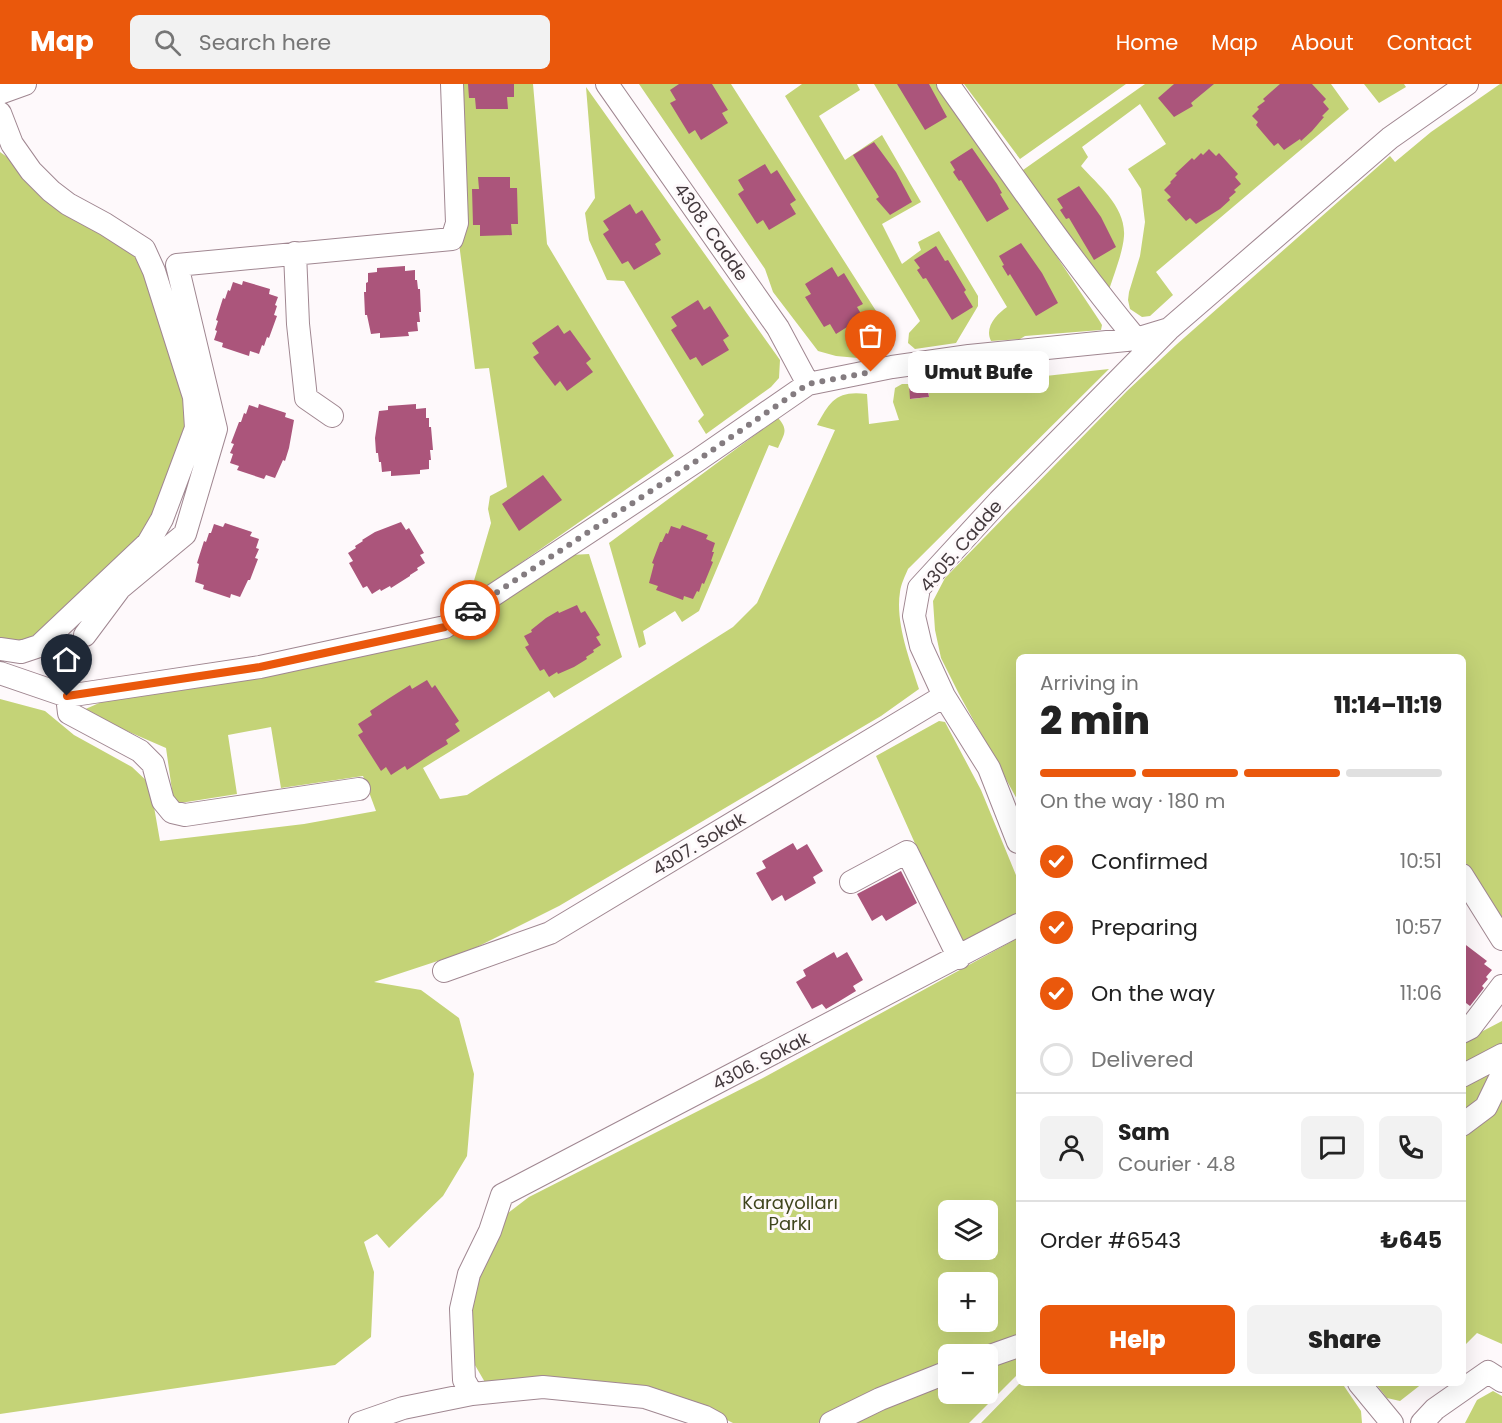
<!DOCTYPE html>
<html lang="en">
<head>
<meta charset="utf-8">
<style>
	:root { --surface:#fff; --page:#f2f2f2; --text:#222; --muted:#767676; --line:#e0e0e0; --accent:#ea580c }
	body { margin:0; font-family:Poppins,sans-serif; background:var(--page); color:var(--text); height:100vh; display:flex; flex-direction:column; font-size:22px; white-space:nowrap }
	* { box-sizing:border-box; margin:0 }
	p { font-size:20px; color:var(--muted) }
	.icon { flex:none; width:33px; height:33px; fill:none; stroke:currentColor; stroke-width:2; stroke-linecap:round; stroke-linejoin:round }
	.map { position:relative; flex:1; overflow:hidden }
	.side { position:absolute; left:1016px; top:570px; width:450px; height:732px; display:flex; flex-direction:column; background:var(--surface); border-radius:9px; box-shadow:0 6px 24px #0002 }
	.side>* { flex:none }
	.controls { position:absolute; left:938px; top:1116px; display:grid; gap:12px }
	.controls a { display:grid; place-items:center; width:60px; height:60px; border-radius:9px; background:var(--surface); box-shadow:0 6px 24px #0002; font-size:30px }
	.pin { position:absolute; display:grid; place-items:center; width:51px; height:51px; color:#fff; margin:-62px -26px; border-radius:50% 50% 50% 0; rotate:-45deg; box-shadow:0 0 6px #0007 }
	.pin .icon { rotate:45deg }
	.courier { position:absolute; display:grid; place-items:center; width:60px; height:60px; margin:-30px; border:4px solid #ea580c; border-radius:50%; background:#fff; color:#222; box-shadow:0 2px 8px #0007 }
	.bubble { position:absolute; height:42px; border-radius:9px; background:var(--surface); box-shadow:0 6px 24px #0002; font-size:20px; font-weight:800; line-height:42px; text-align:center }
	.overview em { font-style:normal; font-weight:800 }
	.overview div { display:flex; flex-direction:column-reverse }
	.overview { display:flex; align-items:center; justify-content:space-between; height:102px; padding:0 24px }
	h1 { font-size:39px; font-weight:800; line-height:45px }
	.bar { display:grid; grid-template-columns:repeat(4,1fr); gap:9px 6px; align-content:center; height:72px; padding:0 24px }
	.bar i { height:8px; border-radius:4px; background:var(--line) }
	.bar .active { background:var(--accent) }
	.bar p { grid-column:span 4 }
	.line { display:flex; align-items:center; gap:15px; padding:0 24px; border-top:2px solid var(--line) }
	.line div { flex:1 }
	.round { display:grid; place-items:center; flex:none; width:63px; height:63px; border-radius:9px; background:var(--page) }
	ol { padding:0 24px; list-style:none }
	li { display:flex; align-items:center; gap:18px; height:66px }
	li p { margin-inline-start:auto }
	li .icon { padding:6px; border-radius:50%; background:var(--accent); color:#fff; stroke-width:4 }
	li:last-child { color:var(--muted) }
	li i { width:33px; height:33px; border:3px solid var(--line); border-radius:50% }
	.button { display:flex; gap:12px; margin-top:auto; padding:12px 24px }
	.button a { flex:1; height:69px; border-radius:9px; background:var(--accent); color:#fff; font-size:24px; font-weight:800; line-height:69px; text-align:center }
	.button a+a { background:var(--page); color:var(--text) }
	header { display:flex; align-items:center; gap:36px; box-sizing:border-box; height:84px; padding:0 30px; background:var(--accent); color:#fff }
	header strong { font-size:28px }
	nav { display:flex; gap:33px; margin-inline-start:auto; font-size:21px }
	.search { width:420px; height:54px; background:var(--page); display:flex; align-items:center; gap:15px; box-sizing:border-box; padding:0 21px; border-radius:9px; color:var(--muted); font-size:22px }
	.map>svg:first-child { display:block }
	.green { fill:#c4d377; fill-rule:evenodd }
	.building { fill:#ab557b }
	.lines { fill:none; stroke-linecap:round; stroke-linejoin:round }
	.minor-casing { stroke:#a08791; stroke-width:24 }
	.minor { stroke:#fff; stroke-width:22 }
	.done { stroke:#847c80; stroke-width:6; stroke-dasharray:0 10.8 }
	.route { stroke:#ea580c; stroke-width:8 }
	.labels { text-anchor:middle; stroke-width:6; stroke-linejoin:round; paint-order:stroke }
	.street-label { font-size:18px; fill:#43393d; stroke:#fef9fb }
	.park-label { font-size:18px; fill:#3f451d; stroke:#fef9fb }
</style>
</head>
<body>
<header>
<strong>Map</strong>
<div class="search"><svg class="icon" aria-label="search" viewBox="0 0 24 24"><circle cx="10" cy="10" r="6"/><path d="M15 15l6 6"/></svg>Search here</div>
<nav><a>Home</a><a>Map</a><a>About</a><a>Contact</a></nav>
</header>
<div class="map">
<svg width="1502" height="1339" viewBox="0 0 1502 1339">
	<rect width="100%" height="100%" fill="#fef9fb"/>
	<path class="green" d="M457 0H533L547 160 674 372 469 515 459 514 462 499 473 500 491 439 488 425 490 412 507 403 489 284 475 285 459 159Z
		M639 0H731L885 241 887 252 879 269 858 274 836 272 818 267 773 208 765 185Z
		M802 0H857L860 6 819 32 845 76 882 51 921 118 882 140 902 180 921 166 918 158 939 147 978 212V222L956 259 915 265 908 259 909 249 920 237 785 12Z
		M874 0H942L1099 236 1102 241 1101 246 1025 252 1020 255 991 257C984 243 997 230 1007 223Z
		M964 0H1126L1020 75Z
		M1145 0H1331L1349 25 1156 188 1173 211 1150 232 1142 233 1130 225 1128 216 1129 208 1140 172 1145 138 1141 105 1128 85 1166 60 1140 20 1082 63 1088 73 1081 82C1098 101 1126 123 1124 152 1123 168 1114 190 1109 206L1022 89 1023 86Z
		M1364 0H1404L1406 3 1379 19Z
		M1500 0H1502V841L1463 774 1462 573H1018V717L959 610 941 574 935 546 933 517 945 494 1127 307 1176 261 1390 72 1395 78 1431 48Z
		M586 3 780 276 779 294 771 303 706 350 698 337 704 331 624 197 607 196 589 156 585 129 595 114Z
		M0 68 141 169 189 326 159 432 47 553 0 563Z
		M1109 285 908 485C905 492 901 500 900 508 895 538 910 577 919 605L881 632 559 822 471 866 374 898 421 906 459 934 474 990 467 1072 443 1112 389 1164 377 1150 364 1158 374 1188 371 1253 335 1281 0 1330V615L45 627 74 651 132 683 150 700 160 757 304 740 376 727 363 692 281 704 271 643 228 651 237 710 174 720 166 664 81 627 106 616 432 554 571 471 589 470 622 573 554 614 549 607 423 684 440 715 467 711 733 543 757 519 835 346 817 341C830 317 837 306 867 310L869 340 899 336 893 318 895 304 902 300H909L911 315 929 313V308L944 303Z
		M778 334C789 346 784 350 778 364L769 361 699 527 682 538 675 527 643 547 646 560 639 564 609 459Z
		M939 637 945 638 981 706 1018 796V831L963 861 959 858 876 672Z
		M1018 854V1258L980 1270H948V1281L818 1339H733L715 1330 620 1299 577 1295 486 1300 472 1276 467 1254 473 1195 489 1162 508 1129 529 1113 763 994ZM948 1126H987V1166H948ZM948 1198H987V1238H948Z
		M1502 937V963L1463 985 1462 958Z
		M1492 985V1005L1462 1036V997Z
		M1502 1005V1260L1477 1249 1463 1263 1462 1046Z
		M1018 1265V1290L969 1339H844L948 1291V1310H987V1277Z
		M1020 1299H1342L1361 1327 1362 1339H981Z
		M1375 1299H1423L1400 1317 1387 1314Z
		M1493 1307 1502 1312V1339H1465L1477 1316Z"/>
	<path class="building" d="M468 0H514V13H507L508 25H476L475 14H469Z
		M679 0H712L728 26 722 29 728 39 701 56 695 46 689 50 670 19 676 16 670 6Z
		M897 0H929L947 33 925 46Z
		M1174 0H1214L1191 19 1193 22 1174 33 1158 14Z
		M1280 0H1312L1326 15 1323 18 1329 25 1322 32 1324 33 1312 47 1301 57 1300 55 1284 66 1278 59 1274 62 1256 41 1258 38 1252 32 1259 25 1257 23 1265 17 1263 15Z
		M874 58 896 88 912 118 890 131 876 115 879 113 853 71Z
		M972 64 997 100 1002 109 1000 110 1009 125 987 138 961 96 959 97 953 88 955 86 950 78Z
		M1209 65 1216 72 1219 69 1238 90 1235 93 1241 100 1234 106 1236 108 1229 114 1230 116 1220 125 1196 140 1190 134 1186 137 1167 116 1171 113 1164 106 1171 99 1170 98 1177 91 1175 90 1192 74 1194 76 1201 69 1203 71Z
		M765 80 771 90 777 86 796 116 790 120 796 130 769 146 763 136 757 140 738 110 744 106 738 96Z
		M478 93H510V104H517L518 140H511L512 151 480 152V141H473L472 105H479Z
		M1079 102 1101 133 1116 163 1094 176 1069 134 1066 135 1060 126 1063 124 1057 115Z
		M630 120 636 130 642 126 661 156 655 160 661 170 634 186 628 177 622 180 603 150 609 146 603 137Z
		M1021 159 1042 189 1058 219 1036 232 1010 190 1008 192 1002 182 1004 181 999 172Z
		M936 162 945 177 948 176 966 206 964 208 973 223 952 236 926 194 923 195 917 186 920 184 914 176Z
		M405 182V187L415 186V196H417L418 205H420L421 228H419L420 238H417L418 247 408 248 409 252 380 254V249L371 250 367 231H365L364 208H366V199L368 198V189L377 188V184Z
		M832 183 838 193 844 189 863 220 857 223 863 233 836 250 830 240 824 243 805 213 811 210 805 200Z
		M243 197 270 205 269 210 278 213 275 221 277 222 274 231 277 232 269 254 267 253 264 262 262 261 259 270 250 267 249 272 222 263 223 259 214 256 217 247 215 246 218 237 216 236 223 214 225 215 228 206 230 207 233 198 242 201Z
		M698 216 704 226 710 222 729 252 723 256 729 266 702 282 696 273 690 276 671 246 677 242 671 233Z
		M558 241 564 250 570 246 591 275 586 279 593 288 567 307 560 297 555 302 533 273 539 269 532 259Z
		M927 298 929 313 910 315 909 300Z
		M259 320 286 329 285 333 294 336 289 364 285 377 283 376 275 394 266 391 264 395 237 386 239 382 230 379 233 370 230 369 234 360 231 359 239 338H241L244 329 246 330 249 321 258 324Z
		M416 320V325L426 324V334H429V343H431L433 366H430L431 376H429V385L420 386V390L391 392V387L382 388 381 378H379L378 369H376L375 354 379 327 388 326V322Z
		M543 391 562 416 519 447 502 420Z
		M401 438 406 446 409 444 424 469 420 471 425 479 417 484 418 486 410 491V492L391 504 390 502 381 507 380 505 372 510 367 502 363 504 349 479 353 477 348 469 356 464 355 462 363 457 362 456 375 448Z
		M225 439 252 448 250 452 259 455 256 464 259 465 255 474 258 475 250 496H248L240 513 231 510 230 514 203 505 204 501 195 498 199 480 197 479 204 457 206 458 209 449H211L214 440 223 443Z
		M682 441 708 451 706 455 715 459 712 468H714L711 477 713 478 704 500 702 499 699 508 697 507 693 515 684 512 683 516 667 510 656 506 658 502 649 499 654 480 652 479 660 458H662L666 449 668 450 671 442 680 445Z
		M577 521 581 529 585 527 600 551 596 553 601 561 593 566 594 568 586 573 587 575 574 583 558 590 557 588 549 593 544 585 540 587 525 563 529 561 524 552 532 548 531 546 546 534 558 527 559 529Z
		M427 596 432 604 435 601 459 637 455 640 460 647 446 656 448 660 433 669 407 686 405 682 391 691 386 683 381 687 358 651 363 648 358 640 372 631 370 627 388 615 410 601 412 605Z
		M793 759 797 766 807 760 823 787 813 793 816 799 804 806 785 817 782 811 772 817 756 789 766 784 762 777Z
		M901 787 917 819 886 837 882 831 872 837 857 810Z
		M1462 858 1487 877 1484 880 1492 886 1486 893 1488 895 1482 902 1484 904 1470 922 1462 916Z
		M834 868 837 874 847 868 863 896 853 902 856 907 838 918 826 925 822 920 812 925 796 898 806 892 803 886Z"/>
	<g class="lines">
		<g class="minor-casing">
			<path id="minor" d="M607 0 778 244 808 300
				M948 0C1009 86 1069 174 1136 255
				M0 9 25 0
				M0 29 12 60 31 87 51 107 68 120 105 140 144 165 154 187 194 313 196 344 162 435 148 459 39 562 21 568 0 565
				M295 169 298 240 306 314 332 332
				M85 551 120 504 185 450 216 345 177 181 452 155 457 139 452 0
				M0 589 67 612 260 583 445 543 698 376 808 300 892 283 969 272 1136 255 1169 245 1390 54 1467 0
				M67 612 69 629 140 667 153 680 163 717 172 728 185 731 359 705
				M1018 758 989 684 944 612 921 562 914 532 919 504 999 417 1168 246
				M1462 791 1502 855
				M851 798 907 768 959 874
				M444 887 550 849 944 612
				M1462 948 1470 944 1502 902
				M1462 992 1502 971
				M1462 1041 1486 1023 1502 990
				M987 1273 1018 1262
				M1359 1299 1392 1339
				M472 1310 464 1296 461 1225 469 1190 490 1147 502 1111 1018 841
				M360 1339 403 1324 472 1310 543 1303 645 1313 705 1333 716 1339
				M831 1339 880 1315 948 1288
				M1422 1339 1435 1325 1488 1288 1502 1297"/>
		</g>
		<use href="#minor" class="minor"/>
	</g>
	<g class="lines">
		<path class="done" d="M470 526 698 376 808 300 871 288"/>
		<path class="route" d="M67 612 260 583 445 543 470 526"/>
	</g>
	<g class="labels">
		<g class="street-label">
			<text transform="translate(711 148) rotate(55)" y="6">4308. Cadde</text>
			<text transform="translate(961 462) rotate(-49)" y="6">4305. Cadde</text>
			<text transform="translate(699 760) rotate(-31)" y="6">4307. Sokak</text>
			<text transform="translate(761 977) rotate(-27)" y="6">4306. Sokak</text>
		</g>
		<g class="park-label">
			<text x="790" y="1125">Karayolları<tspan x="790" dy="21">Parkı</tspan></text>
		</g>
	</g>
</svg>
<div class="controls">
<a><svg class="icon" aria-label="layers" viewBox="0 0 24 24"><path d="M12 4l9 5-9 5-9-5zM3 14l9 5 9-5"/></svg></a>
<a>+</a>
<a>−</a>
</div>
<div class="pin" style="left:871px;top:288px;background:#ea580c"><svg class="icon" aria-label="bag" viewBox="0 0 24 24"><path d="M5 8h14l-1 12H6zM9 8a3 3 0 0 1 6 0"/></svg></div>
<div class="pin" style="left:67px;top:612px;background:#1f2937"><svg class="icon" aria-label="home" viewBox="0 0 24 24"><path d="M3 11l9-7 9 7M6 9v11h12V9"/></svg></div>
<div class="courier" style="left:470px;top:526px"><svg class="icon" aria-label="car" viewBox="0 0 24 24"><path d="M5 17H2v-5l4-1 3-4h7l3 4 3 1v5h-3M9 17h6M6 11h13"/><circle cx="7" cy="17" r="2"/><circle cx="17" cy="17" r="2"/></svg></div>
<div class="bubble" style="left:908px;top:267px;width:141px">Umut Bufe</div>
<section class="side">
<div class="overview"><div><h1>2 min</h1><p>Arriving in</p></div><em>11:14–11:19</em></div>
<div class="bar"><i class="active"></i><i class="active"></i><i class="active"></i><i></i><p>On the way · 180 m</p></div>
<ol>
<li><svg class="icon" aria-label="check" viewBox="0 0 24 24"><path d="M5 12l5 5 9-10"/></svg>Confirmed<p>10:51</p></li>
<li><svg class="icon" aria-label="check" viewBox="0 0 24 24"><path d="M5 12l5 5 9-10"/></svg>Preparing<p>10:57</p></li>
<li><svg class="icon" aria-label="check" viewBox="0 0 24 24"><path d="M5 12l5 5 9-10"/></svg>On the way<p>11:06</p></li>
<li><i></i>Delivered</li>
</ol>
<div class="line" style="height:108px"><a class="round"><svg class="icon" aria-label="person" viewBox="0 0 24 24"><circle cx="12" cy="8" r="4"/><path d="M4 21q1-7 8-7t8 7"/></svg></a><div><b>Sam</b><p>Courier · 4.8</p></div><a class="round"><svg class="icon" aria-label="chat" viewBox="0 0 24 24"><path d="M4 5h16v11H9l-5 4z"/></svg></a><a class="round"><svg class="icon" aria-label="phone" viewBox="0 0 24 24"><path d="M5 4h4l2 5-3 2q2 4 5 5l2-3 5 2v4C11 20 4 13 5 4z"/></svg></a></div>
<div class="line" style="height:78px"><div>Order #6543</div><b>₺645</b></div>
<div class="button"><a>Help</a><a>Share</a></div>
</section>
</div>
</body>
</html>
